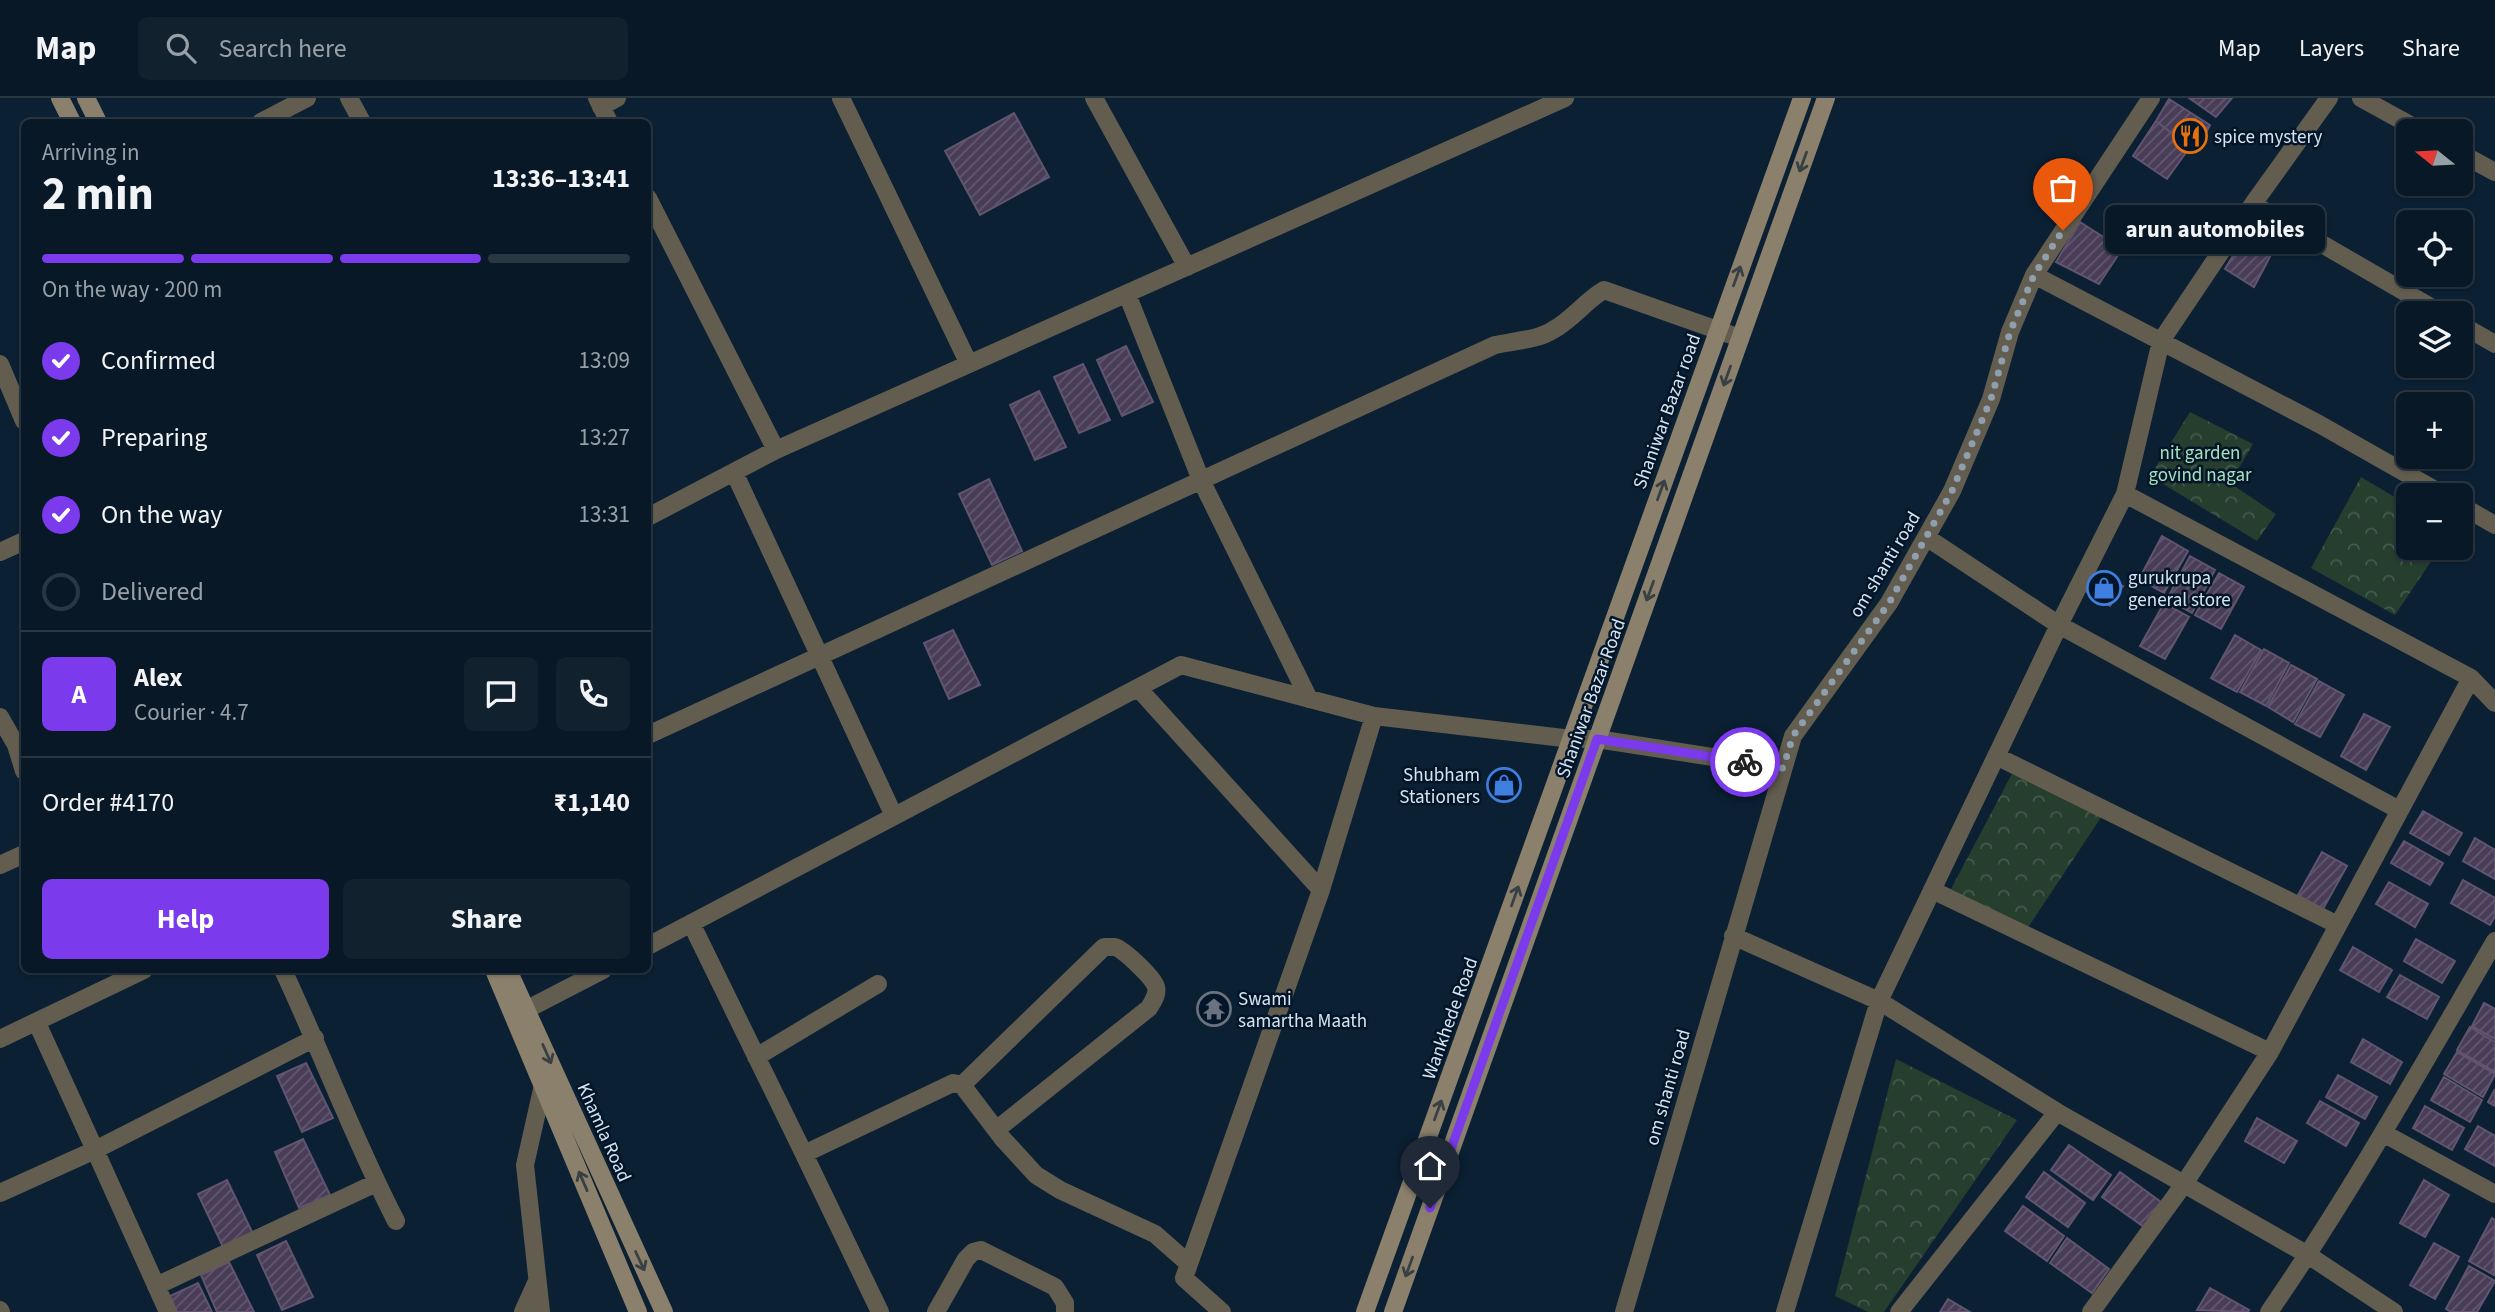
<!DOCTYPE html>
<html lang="en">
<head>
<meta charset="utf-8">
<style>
	:root { --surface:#081826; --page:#11212e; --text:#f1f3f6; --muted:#98a0a7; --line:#293743; --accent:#7c3aed }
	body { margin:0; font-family:"Source Sans 3",sans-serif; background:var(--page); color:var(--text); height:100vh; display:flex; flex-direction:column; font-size:26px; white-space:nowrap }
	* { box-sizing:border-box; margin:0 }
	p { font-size:23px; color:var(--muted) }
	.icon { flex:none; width:38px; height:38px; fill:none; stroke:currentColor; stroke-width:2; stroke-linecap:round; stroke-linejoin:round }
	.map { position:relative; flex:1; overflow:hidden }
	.panel { position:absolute; left:21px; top:21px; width:630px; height:854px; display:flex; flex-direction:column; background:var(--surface); border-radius:10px; box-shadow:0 2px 5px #0004,0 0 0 2px var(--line) }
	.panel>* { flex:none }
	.needle { width:46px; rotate:288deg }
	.controls { position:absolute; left:2396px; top:21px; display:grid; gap:14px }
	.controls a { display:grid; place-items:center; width:77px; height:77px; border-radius:10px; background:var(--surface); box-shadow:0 2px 5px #0004,0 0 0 2px var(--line); font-size:35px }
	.pin { position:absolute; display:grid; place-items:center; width:60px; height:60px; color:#fff; margin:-72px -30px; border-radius:50% 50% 50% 0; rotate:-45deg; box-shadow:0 0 7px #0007 }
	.pin .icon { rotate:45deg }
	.courier { position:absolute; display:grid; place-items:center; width:70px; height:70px; margin:-35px; border:5px solid #7c3aed; border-radius:50%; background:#fff; color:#222; box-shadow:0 2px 9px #0007 }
	.bubble { position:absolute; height:49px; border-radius:10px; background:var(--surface); box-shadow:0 2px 5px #0004,0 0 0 2px var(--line); font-size:23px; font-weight:700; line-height:49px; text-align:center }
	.headline em { font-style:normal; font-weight:700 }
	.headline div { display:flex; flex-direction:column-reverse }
	.headline { display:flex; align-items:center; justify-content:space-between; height:119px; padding:0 21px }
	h1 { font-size:46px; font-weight:700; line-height:52px }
	.bar { display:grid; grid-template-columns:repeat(4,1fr); gap:10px 7px; align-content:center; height:84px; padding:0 21px }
	.bar i { height:9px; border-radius:5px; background:var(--line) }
	.bar .selected { background:var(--accent) }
	.bar p { grid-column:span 4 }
	.line { display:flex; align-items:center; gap:18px; padding:0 21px; border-top:2px solid var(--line) }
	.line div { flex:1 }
	.round { display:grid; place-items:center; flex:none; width:74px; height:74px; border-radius:10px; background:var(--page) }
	ol { padding:0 21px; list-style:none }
	li { display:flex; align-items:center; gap:21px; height:77px }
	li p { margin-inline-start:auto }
	li .icon { padding:7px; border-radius:50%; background:var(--accent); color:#fff; stroke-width:4 }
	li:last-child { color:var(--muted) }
	li i { width:38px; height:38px; border:4px solid var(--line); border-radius:50% }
	.action { display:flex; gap:14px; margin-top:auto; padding:14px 21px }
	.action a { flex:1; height:80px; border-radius:10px; background:var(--accent); color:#fff; font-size:28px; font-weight:700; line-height:80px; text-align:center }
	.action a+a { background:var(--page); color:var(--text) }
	header { display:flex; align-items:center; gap:42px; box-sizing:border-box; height:98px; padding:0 35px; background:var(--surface); border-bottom:2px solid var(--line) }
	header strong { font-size:33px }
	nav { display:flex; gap:38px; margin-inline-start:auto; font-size:24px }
	.search { width:490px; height:63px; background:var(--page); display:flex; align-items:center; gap:18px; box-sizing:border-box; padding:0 24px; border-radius:10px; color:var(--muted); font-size:26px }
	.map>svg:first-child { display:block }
	.park { fill:url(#park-crowns) }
	.building { fill:url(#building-hatch); stroke:#615470; stroke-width:2 }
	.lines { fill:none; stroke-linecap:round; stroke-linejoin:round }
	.street { stroke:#635d50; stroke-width:18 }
	.secondary { stroke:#8b806c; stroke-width:18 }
	.oneway { stroke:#394044 }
	.done { stroke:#8f9fae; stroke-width:7; stroke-dasharray:0 12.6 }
	.route { stroke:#7c3aed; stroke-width:9 }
	.labels { text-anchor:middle; stroke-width:5; stroke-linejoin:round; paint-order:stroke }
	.poi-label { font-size:19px; fill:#d6e4f1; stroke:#031629; text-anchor:start }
	.street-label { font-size:19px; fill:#d6e4f1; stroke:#031629 }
	.park-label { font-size:19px; fill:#a8e1bc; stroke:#031629 }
</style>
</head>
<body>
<header>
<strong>Map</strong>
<div class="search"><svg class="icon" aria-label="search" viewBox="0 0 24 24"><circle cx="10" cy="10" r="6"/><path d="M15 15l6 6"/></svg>Search here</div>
<nav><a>Map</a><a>Layers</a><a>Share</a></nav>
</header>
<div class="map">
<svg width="2495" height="1214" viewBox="0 0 2495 1214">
	<defs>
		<pattern id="park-crowns" width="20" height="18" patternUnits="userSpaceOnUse" patternTransform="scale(1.75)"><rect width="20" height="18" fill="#253e2e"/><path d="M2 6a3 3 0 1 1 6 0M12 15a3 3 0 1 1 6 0" fill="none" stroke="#445a4d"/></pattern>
		<pattern id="building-hatch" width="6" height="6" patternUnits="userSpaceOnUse" patternTransform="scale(1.75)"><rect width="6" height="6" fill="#493c57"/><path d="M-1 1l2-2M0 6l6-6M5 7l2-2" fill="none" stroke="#625870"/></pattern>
	</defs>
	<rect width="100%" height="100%" fill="#0b2033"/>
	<path class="park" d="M2190 314 2253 346 2230 385 2276 416 2257 443 2150 378Z
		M2361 379 2408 407V450H2440L2395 517 2311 470Z
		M2016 668 2106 712 2027 831 1951 791Z
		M1896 961 2017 1022 1884 1214H1868L1835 1198Z"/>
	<path class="building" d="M2189 0H2232L2216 19Z
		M2169 1 2210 27 2196 54 2156 23Z
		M1014 15 1049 79 980 117 945 53Z
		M2156 23 2190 49 2167 81 2133 58Z
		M2080 124 2122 151 2099 186 2056 164Z
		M2245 138 2273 153 2254 189 2225 171Z
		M1126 248 1153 304 1122 318 1097 262Z
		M1083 266 1110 322 1079 335 1054 279Z
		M1039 293 1066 349 1035 362 1010 307Z
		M989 381 1022 453 992 467 959 396Z
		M2162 438 2188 453 2164 495 2139 481Z
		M2190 458 2215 472 2192 515 2167 501Z
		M2099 474 2123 488 2110 508 2084 492Z
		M2219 475 2244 489 2221 531 2195 517Z
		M2164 505 2189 519 2165 561 2140 548Z
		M953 532 980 587 949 601 924 545Z
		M2235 537 2261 552 2237 594 2211 580Z
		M2264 551 2289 565 2266 608 2240 594Z
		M2291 567 2317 581 2293 624 2268 609Z
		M2319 583 2344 597 2320 639 2295 626Z
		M2364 616 2390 629 2366 672 2341 658Z
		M2423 713 2462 735 2449 757 2410 735Z
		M2475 740 2495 752V781L2463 763Z
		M2404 743 2443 765 2430 787 2391 765Z
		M2322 754 2347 768 2323 811 2298 797Z
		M2463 782 2495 800V818L2490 827 2451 805Z
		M2389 784 2428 806 2415 829 2376 806Z
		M2416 841 2455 863 2442 885 2404 863Z
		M2353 849 2392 872 2379 894 2340 872Z
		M2400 877 2439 899 2427 921 2387 899Z
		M2484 905 2495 911V941L2472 928Z
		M2470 929 2495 944V974L2457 952Z
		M2363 941 2402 964 2390 986 2351 964Z
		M2457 954 2495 976 2483 999 2444 976Z
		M306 965 333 1020 302 1034 277 978Z
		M2338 977 2377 999 2365 1021 2326 999Z
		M2444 979 2482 1002 2470 1024 2431 1002Z
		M2495 991V1008L2488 1004Z
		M2320 1003 2359 1025 2346 1048 2307 1025Z
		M2425 1008 2464 1030 2452 1052 2413 1030Z
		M2257 1020 2297 1043 2284 1065 2245 1043Z
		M2478 1028 2495 1038V1068L2465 1051Z
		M303 1041 330 1097 299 1110 275 1054Z
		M2069 1047 2111 1077 2093 1102 2051 1072Z
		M2044 1074 2085 1105 2068 1129 2026 1099Z
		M2120 1074 2161 1104 2144 1129 2102 1099Z
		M227 1082 254 1138 224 1151 198 1096Z
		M2424 1082 2449 1097 2425 1139 2400 1125Z
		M2023 1108 2064 1138 2047 1163 2005 1133Z
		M2492 1120 2495 1122 2494 1177 2469 1163Z
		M2067 1140 2109 1171 2092 1195 2050 1165Z
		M286 1143 313 1199 282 1212 257 1157Z
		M2434 1145 2459 1159 2435 1201 2410 1187Z
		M229 1164 254 1214H217L201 1177Z
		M2469 1168 2495 1183 2477 1214H2451L2446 1211Z
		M198 1185 212 1214H177L170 1198Z
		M2210 1190 2249 1212 2248 1214 2197 1212Z
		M1948 1201 1970 1214H1940Z"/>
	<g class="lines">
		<path class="street" d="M349 0 362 24
			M597 0 609 24
			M841 0 969 266
			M1094 0 1187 169
			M2361 0 2421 33
			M601 9 617 0
			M261 24 307 0
			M2460 55 2495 74
			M648 100 776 352
			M2253 106 2441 215
			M2034 177 2151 0
			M1127 196 1201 382 1309 601
			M2460 226 2495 246
			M0 266 24 323
			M734 374 894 718
			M2125 396 2161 243 2253 106 2329 0
			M2460 407 2495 427
			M648 419 776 352 1565 0
			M1926 439 2059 527 2399 712
			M0 454 24 443
			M2471 580 2495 605
			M1138 590 1321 792
			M0 619 16 647 24 673
			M648 637 1495 247C1513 243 1538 242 1553 232 1573 221 1585 203 1604 192L1740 240
			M1996 658 2338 827
			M0 767 24 756
			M1932 792 2270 954
			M691 825 804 1056
			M1733 838 1879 903 1785 1214
			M648 848 1181 567 1374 618 1572 641H1597L1783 670
			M283 872C322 955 354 1042 396 1123
			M514 918 603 872
			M0 941 144 872
			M756 959 878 886
			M962 987 1104 849C1108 849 1112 849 1115 849 1124 852 1153 879 1156 889 1158 897 1153 903 1149 910L996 1032
			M2057 1014 1879 903 2059 527 2125 396 2471 580 2270 954 2184 1086 2308 1157 2394 1214
			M2383 1035 2495 1096
			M0 1095 95 1052 37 925
			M156 1188 376 1085
			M0 1212 1 1214
			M168 1214 95 1052 315 940
			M523 1214 537 1183
			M541 1214 525 1067 543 987
			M880 1214 804 1056 953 985 962 987 1003 1041 1036 1077 1060 1092 1155 1136 1189 1166
			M936 1214 966 1161 973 1154 981 1152 1055 1189 1065 1205V1214
			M1222 1214 1184 1180 1321 792 1374 618
			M1624 1214 1793 638 1889 505 1952 393 1991 301 2010 234 2034 177 2319 326 2444 397
			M1899 1214 2057 1014 2184 1086 2091 1214
			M2269 1214C2351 1095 2422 968 2495 843"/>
		<path class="secondary" d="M60 0 72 24
			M86 0 98 24
			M494 872 638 1214
			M508 872 664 1214
			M1365 1214 1802 0
			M1393 1214 1826 0"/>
	</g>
	<defs><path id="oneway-shaft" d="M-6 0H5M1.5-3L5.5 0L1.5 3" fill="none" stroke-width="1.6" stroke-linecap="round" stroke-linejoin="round" transform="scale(1.75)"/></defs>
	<g class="oneway">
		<use href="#oneway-shaft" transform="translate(1803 64) rotate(110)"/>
		<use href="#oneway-shaft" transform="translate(1737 178) rotate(-70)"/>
		<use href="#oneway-shaft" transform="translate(1727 278) rotate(110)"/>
		<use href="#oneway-shaft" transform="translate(1661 392) rotate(-70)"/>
		<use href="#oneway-shaft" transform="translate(1650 493) rotate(110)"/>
		<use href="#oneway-shaft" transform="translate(1515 798) rotate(-70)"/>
		<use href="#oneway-shaft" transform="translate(547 956) rotate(66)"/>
		<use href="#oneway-shaft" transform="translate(1438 1012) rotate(-70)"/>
		<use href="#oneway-shaft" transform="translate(583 1083) rotate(-113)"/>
		<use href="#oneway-shaft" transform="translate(640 1163) rotate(65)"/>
		<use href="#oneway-shaft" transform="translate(1409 1169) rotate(110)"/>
	</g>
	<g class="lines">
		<path class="done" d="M1745 664 1783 670 1793 638 1889 505 1952 393 1991 301 2010 234 2034 177 2063 132"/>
		<path class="route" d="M1430 1110 1597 641 1745 664"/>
	</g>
	<defs>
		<g id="restaurant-ring" transform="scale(1.75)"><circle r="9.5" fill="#031629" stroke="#e8710a" stroke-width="1.5"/><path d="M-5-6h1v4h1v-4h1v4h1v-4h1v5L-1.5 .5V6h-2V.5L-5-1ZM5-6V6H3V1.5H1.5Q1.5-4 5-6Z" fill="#e8710a"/></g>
		<g id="shop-ring" transform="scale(1.75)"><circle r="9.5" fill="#031629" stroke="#3f7fe0" stroke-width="1.5"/><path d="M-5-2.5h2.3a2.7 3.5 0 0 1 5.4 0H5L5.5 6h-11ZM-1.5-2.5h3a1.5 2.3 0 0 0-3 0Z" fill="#3f7fe0"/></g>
		<g id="temple-ring" transform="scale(1.75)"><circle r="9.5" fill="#031629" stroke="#6b7280" stroke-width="1.5"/><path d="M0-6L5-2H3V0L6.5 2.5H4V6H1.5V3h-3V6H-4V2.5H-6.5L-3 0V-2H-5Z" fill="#6b7280"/></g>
	</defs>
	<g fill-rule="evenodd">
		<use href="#restaurant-ring" x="2190" y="38"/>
		<use href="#shop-ring" x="2104" y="490"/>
		<use href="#shop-ring" x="1504" y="687"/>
		<use href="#temple-ring" x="1214" y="911"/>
	</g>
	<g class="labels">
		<g class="poi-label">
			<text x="2214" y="45">spice mystery</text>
			<text x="2128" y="486">gurukrupa<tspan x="2128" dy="22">general store</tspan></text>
			<text x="1480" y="683" text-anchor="end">Shubham<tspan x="1480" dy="22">Stationers</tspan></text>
			<text x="1238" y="907">Swami<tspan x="1238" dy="22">samartha Maath</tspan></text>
		</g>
		<g class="street-label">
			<text transform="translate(1666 313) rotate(-70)" y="7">Shaniwar Bazar road</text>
			<text transform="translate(1884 466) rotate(-59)" y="7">om shanti road</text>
			<text transform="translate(1590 600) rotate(-70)" y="7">Shaniwar Bazar Road</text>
			<text transform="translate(1449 920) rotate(-70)" y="7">Wankhede Road</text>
			<text transform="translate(1667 989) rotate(-74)" y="7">om shanti road</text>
			<text transform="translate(605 1034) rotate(66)" y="7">Khamla Road</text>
		</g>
		<g class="park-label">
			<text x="2200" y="361">nit garden<tspan x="2200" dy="22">govind nagar</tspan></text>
		</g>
	</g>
</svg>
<div class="controls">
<a><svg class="needle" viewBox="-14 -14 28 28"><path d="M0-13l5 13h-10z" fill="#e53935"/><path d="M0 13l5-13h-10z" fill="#98a0a7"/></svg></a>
<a><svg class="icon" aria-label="locate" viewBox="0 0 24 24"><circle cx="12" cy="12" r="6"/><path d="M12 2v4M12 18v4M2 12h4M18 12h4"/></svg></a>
<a><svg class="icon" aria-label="layers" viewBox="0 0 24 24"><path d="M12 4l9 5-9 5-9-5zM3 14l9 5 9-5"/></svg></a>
<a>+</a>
<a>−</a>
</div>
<div class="pin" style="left:2063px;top:132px;background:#ea580c"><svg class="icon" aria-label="bag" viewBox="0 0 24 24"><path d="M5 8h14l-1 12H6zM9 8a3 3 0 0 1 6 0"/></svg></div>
<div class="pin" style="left:1430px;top:1110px;background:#1f2937"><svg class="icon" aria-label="home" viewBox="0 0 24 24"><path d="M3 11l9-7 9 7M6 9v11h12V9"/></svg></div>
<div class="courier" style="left:1745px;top:664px"><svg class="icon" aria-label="bike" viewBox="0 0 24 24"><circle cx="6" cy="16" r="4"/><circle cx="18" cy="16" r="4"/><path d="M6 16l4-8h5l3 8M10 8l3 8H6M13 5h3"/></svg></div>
<div class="bubble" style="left:2105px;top:107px;width:220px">arun automobiles</div>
<section class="panel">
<div class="headline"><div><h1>2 min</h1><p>Arriving in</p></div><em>13:36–13:41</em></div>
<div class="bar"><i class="selected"></i><i class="selected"></i><i class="selected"></i><i></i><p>On the way · 200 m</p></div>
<ol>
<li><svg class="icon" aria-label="check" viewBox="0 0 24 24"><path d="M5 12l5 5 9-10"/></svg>Confirmed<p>13:09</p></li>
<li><svg class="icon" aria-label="check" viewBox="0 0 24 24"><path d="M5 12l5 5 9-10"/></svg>Preparing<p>13:27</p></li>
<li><svg class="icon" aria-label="check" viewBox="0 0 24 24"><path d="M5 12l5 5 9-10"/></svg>On the way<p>13:31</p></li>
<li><i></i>Delivered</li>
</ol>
<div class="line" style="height:126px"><b class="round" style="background:var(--accent);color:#fff">A</b><div><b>Alex</b><p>Courier · 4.7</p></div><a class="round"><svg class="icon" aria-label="chat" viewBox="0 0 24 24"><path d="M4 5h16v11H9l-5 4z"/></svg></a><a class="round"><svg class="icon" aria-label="phone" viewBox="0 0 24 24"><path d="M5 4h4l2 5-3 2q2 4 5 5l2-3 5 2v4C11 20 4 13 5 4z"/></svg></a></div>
<div class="line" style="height:91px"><div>Order #4170</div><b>₹1,140</b></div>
<div class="action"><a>Help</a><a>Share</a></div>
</section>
</div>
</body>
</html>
